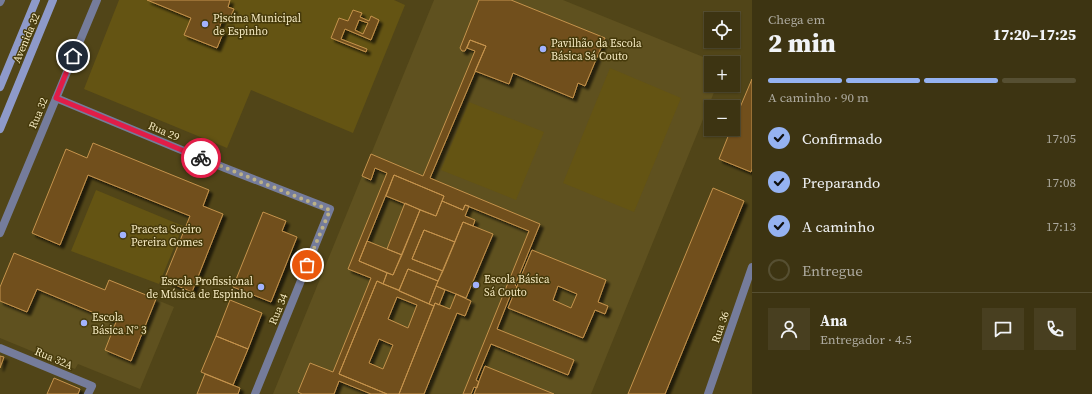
<!DOCTYPE html>
<html lang="pt">
<head>
<meta charset="utf-8">
<style>
	:root { --surface:#3d3412; --page:#483f20; --text:#f1f3f6; --muted:#adaa9f; --line:#564f32; --accent:#95b2f1 }
	body { margin:0; font-family:"Source Serif 4",serif; background:var(--page); color:var(--text); height:100vh; display:flex; flex-direction:column; font-size:15px; white-space:nowrap }
	* { box-sizing:border-box; margin:0 }
	p { font-size:13px; color:var(--muted) }
	.icon { flex:none; width:22px; height:22px; fill:none; stroke:currentColor; stroke-width:2; stroke-linecap:round; stroke-linejoin:round }
	.map { position:relative; flex:1; overflow:hidden }
	.sheet { display:flex; flex-direction:column; background:var(--surface); width:340px }
	.sheet>* { flex:none }
	.buttons { position:absolute; left:704px; top:12px; display:grid; gap:8px }
	.buttons a { display:grid; place-items:center; width:36px; height:36px; border-radius:0px; background:var(--surface); box-shadow:0 1px 3px #0004,0 0 0 1px var(--line); font-size:20px }
	.pin { position:absolute; display:grid; place-items:center; width:34px; height:34px; color:#fff; margin:-17px; border:2px solid #fff; border-radius:50%; box-shadow:0 1px 4px #0007 }
	.courier { position:absolute; display:grid; place-items:center; width:40px; height:40px; margin:-20px; border:3px solid #e11d48; border-radius:50%; background:#fff; color:#222; box-shadow:0 1px 5px #0007 }
	.summary em { font-style:normal; font-weight:800 }
	.summary div { display:flex; flex-direction:column-reverse }
	.summary { display:flex; align-items:center; justify-content:space-between; height:68px; padding:0 16px }
	h1 { font-size:26px; font-weight:800; line-height:30px }
	.bar { display:grid; grid-template-columns:repeat(4,1fr); gap:6px 4px; align-content:center; height:48px; padding:0 16px }
	.bar i { height:5px; border-radius:3px; background:var(--line) }
	.bar .selected { background:var(--accent) }
	.bar p { grid-column:span 4 }
	.line { display:flex; align-items:center; gap:10px; padding:0 16px; border-top:1px solid var(--line) }
	.line div { flex:1 }
	.round { display:grid; place-items:center; flex:none; width:42px; height:42px; border-radius:0px; background:var(--page) }
	ol { padding:0 16px; list-style:none }
	li { display:flex; align-items:center; gap:12px; height:44px }
	li p { margin-inline-start:auto }
	li .icon { padding:4px; border-radius:50%; background:var(--accent); color:#111; stroke-width:4 }
	li:last-child { color:var(--muted) }
	li i { width:22px; height:22px; border:2px solid var(--line); border-radius:50% }
	main { display:flex; flex:1; min-height:0 }
	.map>svg:first-child { display:block }
	.built { fill:#5f511f }
	.green { fill:#645413 }
	.building { fill:#714f1d; stroke:#c5934c; fill-rule:evenodd; filter:url(#shadow) }
	.lines { fill:none; stroke-linecap:round; stroke-linejoin:round }
	.minor { stroke:#757c9b; stroke-width:8 }
	.secondary { stroke:#8e9aca; stroke-width:8 }
	.done { stroke:#bcb187; stroke-width:4; stroke-dasharray:0 7.2 }
	.route { stroke:#e11d48; stroke-width:5 }
	.poi-dot { fill:#a2b2fd; stroke:#463a0b; stroke-width:1.5 }
	.labels { text-anchor:middle; stroke-width:3; stroke-linejoin:round; paint-order:stroke }
	.poi-label { font-size:11px; fill:#f6ebc3; stroke:#463a0b; text-anchor:start }
	.street-label { font-size:11px; fill:#f6ebc3; stroke:#463a0b }
</style>
</head>
<body>
<main>
<div class="map">
<svg width="752" height="394" viewBox="0 0 752 394">
	<defs>
		<filter id="shadow"><feDropShadow dx="3.5" dy="3.5" stdDeviation="1" flood-color="#0009"/></filter>
	</defs>
	<rect width="100%" height="100%" fill="#514518"/>
	<path class="built" d="M434 0H563L718 63H711V85H717L591 394H273Z
		M14 253 104 290 109 280 174 307 140 389 78 364 75 369 0 338V287Z"/>
	<path class="green" d="M119 0H394L405 5 353 133 251 90 227 148 84 89Z
		M610 68 681 98 634 212 563 183Z
		M469 102 544 132 516 200 441 170Z
		M96 190 183 226 159 284 71 251Z"/>
	<path class="building" d="M147 0H230L228 7 234 9 229 20 223 18 219 28 224 31 217 48 184 35 191 18Z
		M479 0H511L605 38 585 86 578 83 573 98 513 73 509 84 475 71 486 46 470 40 465 51H462L460 48Z
		M353 10 362 13 360 17 369 21 371 16 379 20 371 40 345 29 341 39 367 49 366 52 331 38 339 18 348 21ZM359 20 368 23 363 34 355 30Z
		M470 40 486 46 430 178 540 224 515 285 517 287 515 293 512 291 497 329 574 360 568 375 491 344 476 380 479 382 477 388 474 387 471 394H463L529 231 465 205 463 210 442 201 444 196 394 175 359 261 387 273 383 284 377 281 339 374 387 394H371L339 381 334 394H302L298 392 310 363 333 372 371 278 348 269 387 173 375 168 371 180 362 176 371 154 423 176 475 51 467 48Z
		M752 79V169L751 172 719 159 731 129H733V124Z
		M93 143 209 190 203 206 223 214 192 292 164 280 190 216 88 175 60 245 32 233 66 149 87 158Z
		M394 175 444 196 436 216 386 196Z
		M713 188 744 201 665 394H628Z
		M442 201 463 210 465 205 469 206 465 216 475 220 473 226 463 222 455 242 424 230 412 259 443 271 438 281 408 269 399 290 383 284 387 273 393 275 420 210 436 216Z
		M405 203 420 210 402 255 387 249Z
		M263 212 286 221 282 231 297 237 271 302 233 287Z
		M463 222 493 234 466 298 436 286Z
		M424 230 455 242 443 271 412 259Z
		M367 241 402 255 393 275 359 261Z
		M532 250 606 280 598 302 608 306 605 314 595 310 583 338 508 308ZM558 286 577 294 571 308 553 300Z
		M14 253 105 290 109 280 156 299 131 361 105 350 116 322 37 289 27 312 0 301V287Z
		M408 269 438 281 429 304 399 291Z
		M377 281 434 306 399 394H387L339 374ZM397 297 417 305 408 328 388 319ZM379 339 393 345 383 369 369 363Z
		M436 286 445 290 439 305 435 303 434 306 429 304Z
		M456 294 471 301 465 316 457 313 424 394H399L435 303 450 309Z
		M230 300 262 313 248 349 216 336Z
		M216 336 248 349 233 385 201 372Z
		M0 356 4 357 0 368Z
		M485 366 554 394H474Z
		M205 374 240 388 238 394H197Z
		M54 378 80 389 78 394H47Z"/>
	<g class="lines">
		<path class="minor" d="M0 2 1 0
			M56 98 225 168 330 209 255 394
			M0 233 97 0
			M0 348 92 386 88 394
			M708 394 752 267"/>
		<path class="secondary" d="M0 87 36 0
			M0 129 53 0"/>
	</g>
	<g class="lines">
		<path class="done" d="M201 158 330 210 307 265"/>
		<path class="route" d="M73 56 56 98 201 158"/>
	</g>
	<g class="poi-dot">
		<circle cx="205" cy="24" r="4"/>
		<circle cx="543" cy="49" r="4"/>
		<circle cx="123" cy="235" r="4"/>
		<circle cx="476" cy="285" r="4"/>
		<circle cx="261" cy="287" r="4"/>
		<circle cx="84" cy="323" r="4"/>
	</g>
	<g class="labels">
		<g class="poi-label">
			<text x="213" y="22">Piscina Municipal<tspan x="213" dy="13">de Espinho</tspan></text>
			<text x="551" y="47">Pavilhão da Escola<tspan x="551" dy="13">Básica Sá Couto</tspan></text>
			<text x="131" y="233">Praceta Soeiro<tspan x="131" dy="13">Pereira Gomes</tspan></text>
			<text x="484" y="283">Escola Básica<tspan x="484" dy="13">Sá Couto</tspan></text>
			<text x="253" y="285" text-anchor="end">Escola Profissional<tspan x="253" dy="13">de Música de Espinho</tspan></text>
			<text x="92" y="321">Escola<tspan x="92" dy="13">Básica Nº 3</tspan></text>
		</g>
		<g class="street-label">
			<text transform="translate(26 38) rotate(-67)" y="4">Avenida 32</text>
			<text transform="translate(38 113) rotate(-68)" y="4">Rua 32</text>
			<text transform="translate(164 131) rotate(23)" y="4">Rua 29</text>
			<text transform="translate(278 309) rotate(-68)" y="4">Rua 34</text>
			<text transform="translate(720 327) rotate(-71)" y="4">Rua 36</text>
			<text transform="translate(54 358) rotate(23)" y="4">Rua 32A</text>
		</g>
	</g>
</svg>
<div class="buttons">
<a><svg class="icon" aria-label="locate" viewBox="0 0 24 24"><circle cx="12" cy="12" r="6"/><path d="M12 2v4M12 18v4M2 12h4M18 12h4"/></svg></a>
<a>+</a>
<a>−</a>
</div>
<div class="pin" style="left:307px;top:265px;background:#ea580c"><svg class="icon" aria-label="bag" viewBox="0 0 24 24"><path d="M5 8h14l-1 12H6zM9 8a3 3 0 0 1 6 0"/></svg></div>
<div class="pin" style="left:73px;top:56px;background:#1f2937"><svg class="icon" aria-label="home" viewBox="0 0 24 24"><path d="M3 11l9-7 9 7M6 9v11h12V9"/></svg></div>
<div class="courier" style="left:201px;top:158px"><svg class="icon" aria-label="bike" viewBox="0 0 24 24"><circle cx="6" cy="16" r="4"/><circle cx="18" cy="16" r="4"/><path d="M6 16l4-8h5l3 8M10 8l3 8H6M13 5h3"/></svg></div>
</div>
<section class="sheet">
<div class="summary"><div><h1>2 min</h1><p>Chega em</p></div><em>17:20–17:25</em></div>
<div class="bar"><i class="selected"></i><i class="selected"></i><i class="selected"></i><i></i><p>A caminho · 90 m</p></div>
<ol>
<li><svg class="icon" aria-label="check" viewBox="0 0 24 24"><path d="M5 12l5 5 9-10"/></svg>Confirmado<p>17:05</p></li>
<li><svg class="icon" aria-label="check" viewBox="0 0 24 24"><path d="M5 12l5 5 9-10"/></svg>Preparando<p>17:08</p></li>
<li><svg class="icon" aria-label="check" viewBox="0 0 24 24"><path d="M5 12l5 5 9-10"/></svg>A caminho<p>17:13</p></li>
<li><i></i>Entregue</li>
</ol>
<div class="line" style="height:72px"><a class="round"><svg class="icon" aria-label="person" viewBox="0 0 24 24"><circle cx="12" cy="8" r="4"/><path d="M4 21q1-7 8-7t8 7"/></svg></a><div><b>Ana</b><p>Entregador · 4.5</p></div><a class="round"><svg class="icon" aria-label="chat" viewBox="0 0 24 24"><path d="M4 5h16v11H9l-5 4z"/></svg></a><a class="round"><svg class="icon" aria-label="phone" viewBox="0 0 24 24"><path d="M5 4h4l2 5-3 2q2 4 5 5l2-3 5 2v4C11 20 4 13 5 4z"/></svg></a></div>
</section>
</main>
</body>
</html>
